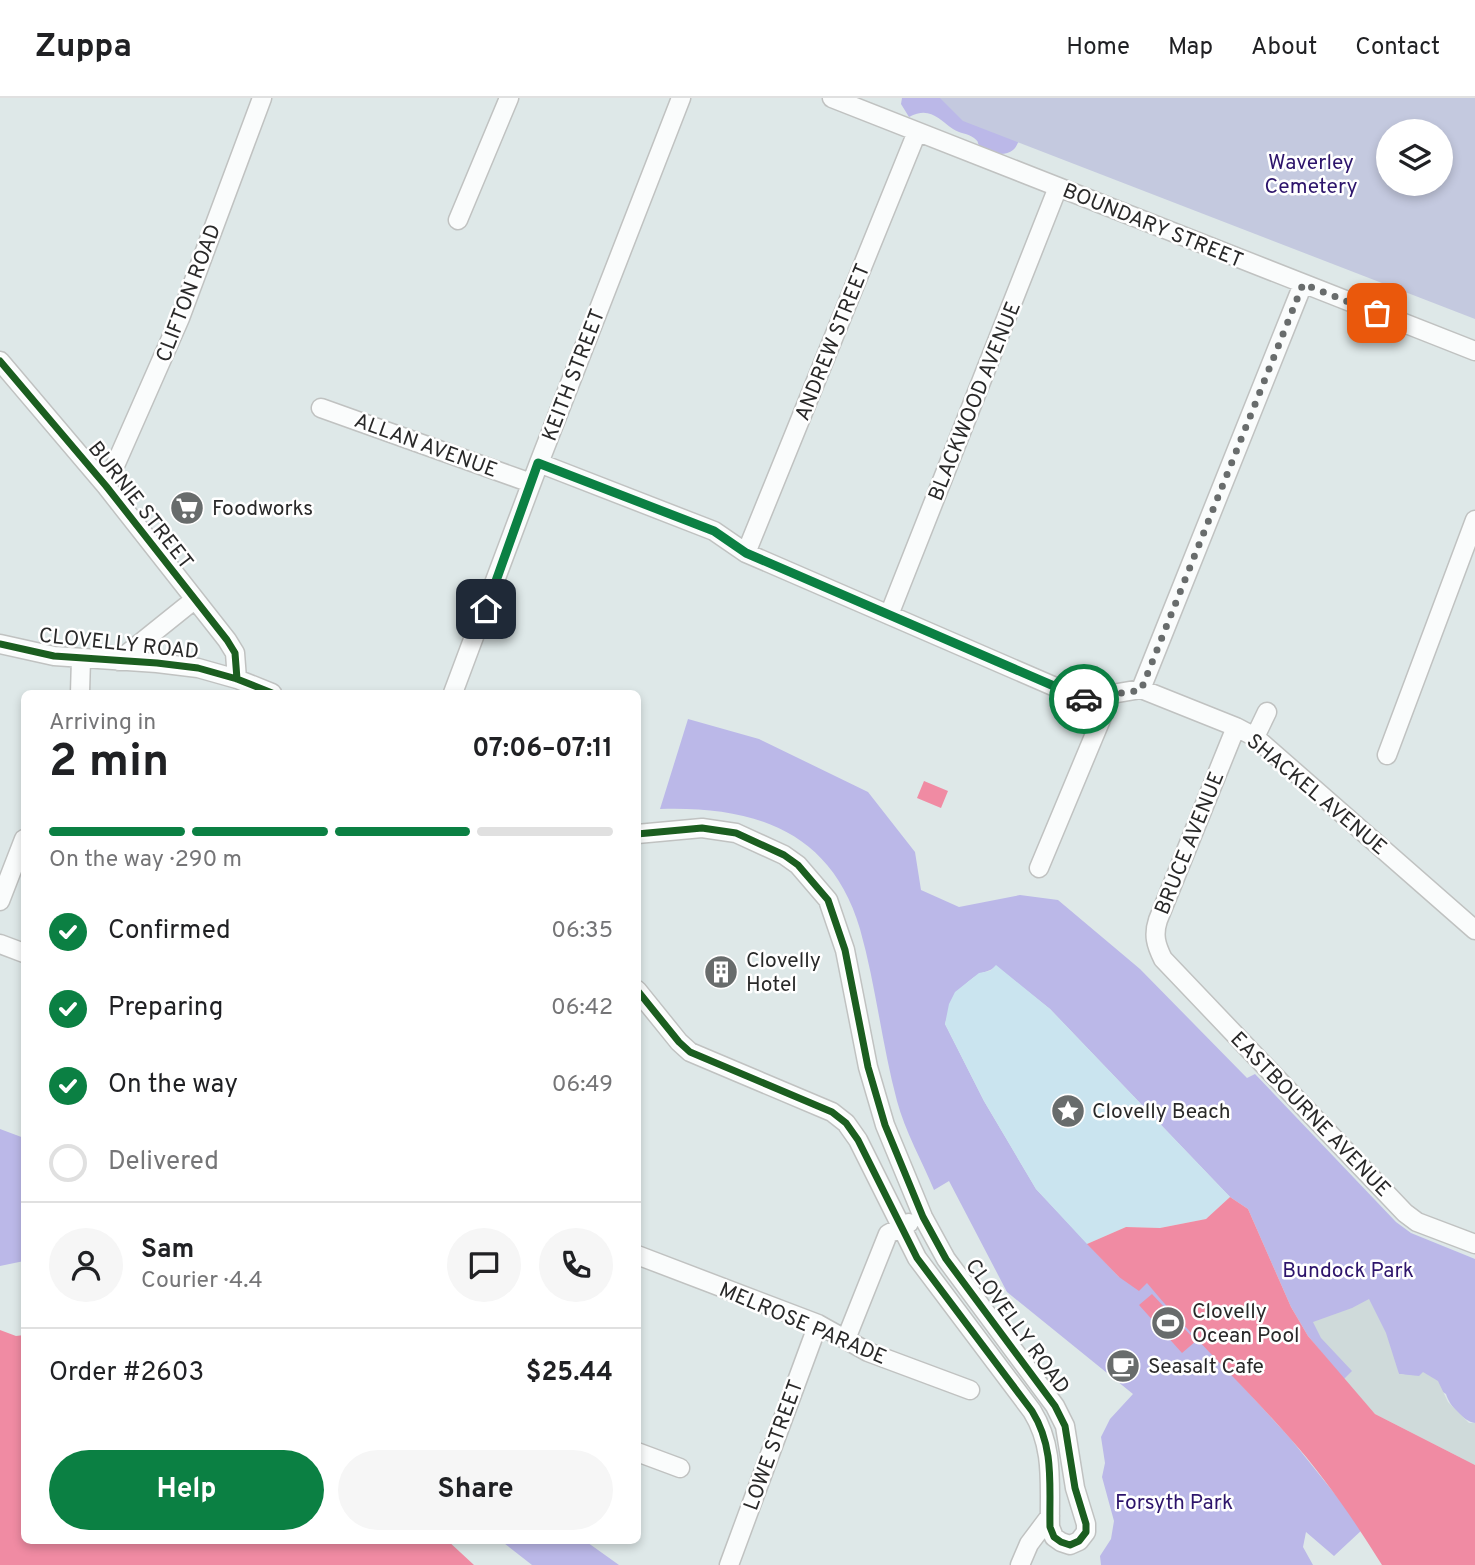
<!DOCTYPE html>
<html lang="en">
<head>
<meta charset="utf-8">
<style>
	:root { --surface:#fff; --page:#f6f6f6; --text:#202124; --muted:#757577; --line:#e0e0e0; --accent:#0b8043 }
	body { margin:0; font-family:Overpass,sans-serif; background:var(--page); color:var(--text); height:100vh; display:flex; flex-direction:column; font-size:26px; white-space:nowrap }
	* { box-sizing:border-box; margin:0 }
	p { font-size:23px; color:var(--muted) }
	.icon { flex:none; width:38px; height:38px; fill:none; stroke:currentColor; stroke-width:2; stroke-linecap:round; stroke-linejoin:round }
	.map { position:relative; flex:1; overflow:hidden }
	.panel { position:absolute; left:21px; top:592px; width:620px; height:854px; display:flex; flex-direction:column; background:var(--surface); border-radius:10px; box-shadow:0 4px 10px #0003 }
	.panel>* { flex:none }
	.buttons { position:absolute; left:1376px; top:21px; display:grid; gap:14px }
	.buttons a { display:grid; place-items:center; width:77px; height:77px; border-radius:50%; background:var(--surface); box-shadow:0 4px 10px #0003; font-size:35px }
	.pin { position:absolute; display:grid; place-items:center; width:60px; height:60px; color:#fff; margin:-30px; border-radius:14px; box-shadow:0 4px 10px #0006 }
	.courier { position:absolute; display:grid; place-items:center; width:70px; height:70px; margin:-35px; border:5px solid #0b8043; border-radius:50%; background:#fff; color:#222; box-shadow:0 2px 9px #0007 }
	.summary em { font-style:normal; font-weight:700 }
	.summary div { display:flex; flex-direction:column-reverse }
	.summary { display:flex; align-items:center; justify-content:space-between; height:119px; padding:0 28px }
	h1 { font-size:46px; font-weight:700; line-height:52px }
	.bar { display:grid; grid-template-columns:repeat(4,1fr); gap:10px 7px; align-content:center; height:84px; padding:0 28px }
	.bar i { height:9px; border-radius:5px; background:var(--line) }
	.bar .on { background:var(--accent) }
	.bar p { grid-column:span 4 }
	.line { display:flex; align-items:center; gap:18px; padding:0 28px; border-top:2px solid var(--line) }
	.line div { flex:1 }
	.round { display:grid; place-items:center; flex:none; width:74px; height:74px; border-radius:37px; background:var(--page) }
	ol { padding:0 28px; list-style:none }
	li { display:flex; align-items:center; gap:21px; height:77px }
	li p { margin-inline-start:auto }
	li .icon { padding:7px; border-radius:50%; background:var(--accent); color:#fff; stroke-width:4 }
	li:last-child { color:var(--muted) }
	li i { width:38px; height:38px; border:4px solid var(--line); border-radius:50% }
	.primary-button { display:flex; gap:14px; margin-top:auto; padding:14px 28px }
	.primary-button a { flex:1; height:80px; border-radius:42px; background:var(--accent); color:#fff; font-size:28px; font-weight:700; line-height:80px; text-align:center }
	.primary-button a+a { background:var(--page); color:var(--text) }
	header { display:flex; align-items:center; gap:42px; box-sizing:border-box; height:98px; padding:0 35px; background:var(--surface); border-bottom:2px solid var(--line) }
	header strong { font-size:33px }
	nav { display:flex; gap:38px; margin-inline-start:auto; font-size:24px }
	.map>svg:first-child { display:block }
	.green { fill:#bbb8e8 }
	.sand { fill:#cae4ef }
	.cemetery { fill:#c4c9df; fill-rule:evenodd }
	.plaza { fill:#cfdada }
	.water { fill:#f08ba3 }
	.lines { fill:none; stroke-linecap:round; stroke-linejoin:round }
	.minor-casing { stroke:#c0c2c1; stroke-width:21 }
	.minor { stroke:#fafcfc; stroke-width:18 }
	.cycleway-casing { stroke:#fff; stroke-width:11 }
	.cycleway { stroke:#1b5e20; stroke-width:7 }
	.done { stroke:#686c6c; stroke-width:7; stroke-dasharray:0 12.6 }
	.route { stroke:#0b8043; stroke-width:9 }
	.labels { text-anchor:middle; stroke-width:5; stroke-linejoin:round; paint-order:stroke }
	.park-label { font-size:21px; fill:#2d146b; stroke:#fff }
	.street-label { font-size:21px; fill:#292929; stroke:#fff }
	.poi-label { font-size:21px; fill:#292929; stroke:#fff; text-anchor:start }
</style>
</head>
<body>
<header>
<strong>Zuppa</strong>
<nav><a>Home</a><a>Map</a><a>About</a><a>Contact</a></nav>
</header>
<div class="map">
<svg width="1475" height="1467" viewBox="0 0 1475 1467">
	<rect width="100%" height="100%" fill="#dee8e8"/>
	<path class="green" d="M902 0H954L1019 43C1017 46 1016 50 1013 52 1005 59 988 56 981 49 974 42 982 47 974 40 968 35 960 36 953 31 938 21 930 8 909 19L901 6Z
		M688 621 759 641 868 694 915 754 921 792 959 809 1020 797 1058 802 1140 871 1247 980 1255 976 1396 1124 1411 1135 1475 1161V1325C1463 1323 1449 1307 1446 1296L1419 1279 1399 1276 1397 1273 1351 1290 1308 1238 1291 1209 1248 1111 1230 1099 1050 911 996 868C990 874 983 873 976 878 955 892 952 903 945 926L984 1003 1036 1091 1119 1179 1147 1184 1290 1340 1363 1431 1334 1458 1306 1434 1303 1449 1313 1467H1101L1100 1458 1111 1441 1114 1423 1102 1379 1105 1365 1101 1339 1110 1321 1133 1296 1007 1194 949 1083 934 1092C922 1063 905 1033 897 1003 882 947 876 888 860 831 831 732 753 708 660 711Z
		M0 1031 24 1040V1163L0 1168Z
		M500 1442H584L619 1467H532Z"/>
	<path class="sand" d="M996 867 1050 911 1230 1099 1206 1121 1160 1130 1126 1129 1087 1146 1036 1091 984 1003 945 926 949 906 955 894 979 875 990 873Z"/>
	<path class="cemetery" d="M940 0H1475V221L963 23ZM1388 33H1440V86H1388Z"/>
	<path class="plaza" d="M1369 1201 1386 1235 1399 1276 1419 1278 1423 1274 1438 1283 1448 1304 1469 1325H1475V1367L1375 1316 1344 1281 1352 1273 1321 1240 1313 1224 1352 1210Z"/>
	<path class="water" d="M924 683 948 693 941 710 917 700Z
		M1230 1099 1248 1111 1291 1209 1308 1238 1375 1316 1475 1367V1467H1382C1354 1422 1324 1378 1288 1338 1242 1286 1191 1238 1147 1185L1139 1193 1119 1179 1087 1146 1126 1129 1160 1130 1206 1121Z
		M1152 1196 1196 1243 1182 1255 1139 1207Z
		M0 1232 16 1238 24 1237V1442H447L474 1467H0Z"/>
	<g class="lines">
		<g class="minor-casing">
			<path id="minor" d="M832 0 1475 253
				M458 122 509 0
				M0 263 106 388 227 542 235 555 237 581
				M321 310 531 385
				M539 365 714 433 746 455 1083 601 1141 591 1303 186
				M106 388 180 220 262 0
				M746 455 917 34
				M889 517 1058 89
				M0 546 54 558 157 565 198 570 237 581 272 595
				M118 563 194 502
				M1141 591 1236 629 1255 639 1475 832
				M80 595 81 561
				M453 595 539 365 681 0
				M1236 629 1158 822C1153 837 1156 847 1163 861L1405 1115 1417 1124 1475 1146
				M1255 639 1267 614
				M1387 657 1475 422
				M637 736 702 730 736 735 784 757 798 767 828 802 845 852 868 969 885 1027 923 1119 946 1161 1055 1308 1065 1328 1075 1390 1086 1426V1434L1079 1443 1070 1447 1061 1444 1054 1439 1050 1429C1049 1388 1055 1350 1032 1313L917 1160 858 1042 846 1025 832 1014 690 954 679 944 637 892
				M1039 770 1102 619V598
				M0 803 24 741
				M0 846 24 855
				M637 1157 818 1226 868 1254 970 1292
				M846 1241 888 1136 909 1125
				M637 1354 680 1370
				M729 1467 818 1226
				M1020 1467 1029 1446 1050 1418"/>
		</g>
		<use href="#minor" class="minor"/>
		<g class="cycleway-casing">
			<path id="cycleway" d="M0 263 106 388 227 542 235 555 237 581
				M0 546 54 558 157 565 198 570 237 581 272 595
				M637 736 702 730 736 735 784 757 798 767 828 802 845 852 868 969 885 1027 923 1119 946 1161 1055 1308 1065 1328 1075 1390 1086 1426V1434L1079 1443 1070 1447 1061 1444 1054 1439 1050 1429C1049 1388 1055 1350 1032 1313L917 1160 858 1042 846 1025 832 1014 690 954 679 944 637 892"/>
		</g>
		<use href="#cycleway" class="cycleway"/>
	</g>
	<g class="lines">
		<path class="done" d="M1084 601 1141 592 1303 186 1377 215"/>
		<path class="route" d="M486 511 538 365 714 433 746 455 1084 601"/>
	</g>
	<defs>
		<g id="supermarket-disc" transform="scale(1.75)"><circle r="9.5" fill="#686c6c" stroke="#fff"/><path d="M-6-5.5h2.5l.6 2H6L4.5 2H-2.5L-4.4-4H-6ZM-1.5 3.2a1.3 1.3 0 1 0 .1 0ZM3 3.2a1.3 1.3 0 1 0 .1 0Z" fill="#fff"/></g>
		<g id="building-disc" transform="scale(1.75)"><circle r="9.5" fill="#686c6c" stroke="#fff"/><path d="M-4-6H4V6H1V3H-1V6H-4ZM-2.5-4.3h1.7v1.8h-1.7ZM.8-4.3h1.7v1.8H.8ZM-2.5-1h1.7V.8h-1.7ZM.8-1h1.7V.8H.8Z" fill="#fff"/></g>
		<g id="sight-disc" transform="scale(1.75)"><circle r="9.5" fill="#686c6c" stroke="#fff"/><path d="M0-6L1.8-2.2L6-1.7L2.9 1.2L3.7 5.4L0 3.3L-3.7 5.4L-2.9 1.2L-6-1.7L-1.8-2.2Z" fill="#fff"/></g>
		<g id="stadium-disc" transform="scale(1.75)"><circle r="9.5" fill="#686c6c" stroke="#fff"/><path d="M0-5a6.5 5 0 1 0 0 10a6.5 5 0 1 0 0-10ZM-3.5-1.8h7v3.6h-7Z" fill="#fff"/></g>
		<g id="cafe-disc" transform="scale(1.75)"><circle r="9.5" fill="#686c6c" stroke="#fff"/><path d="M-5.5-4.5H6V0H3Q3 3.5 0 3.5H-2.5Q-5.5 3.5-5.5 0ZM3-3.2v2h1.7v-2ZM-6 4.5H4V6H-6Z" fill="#fff"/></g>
	</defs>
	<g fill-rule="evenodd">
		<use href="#supermarket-disc" x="187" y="410"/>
		<use href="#building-disc" x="721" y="874"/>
		<use href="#sight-disc" x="1068" y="1013"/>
		<use href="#stadium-disc" x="1168" y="1225"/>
		<use href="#cafe-disc" x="1123" y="1268"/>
	</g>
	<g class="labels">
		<g class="park-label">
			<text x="1311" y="71">Waverley<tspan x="1311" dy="24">Cemetery</tspan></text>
			<text x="1348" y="1179">Bundock Park</text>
			<text x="1174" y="1411">Forsyth Park</text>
		</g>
		<g class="street-label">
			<text transform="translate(1153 127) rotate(22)" y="7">BOUNDARY STREET</text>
			<text transform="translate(188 195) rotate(-69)" y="7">CLIFTON ROAD</text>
			<text transform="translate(832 244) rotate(-68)" y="7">ANDREW STREET</text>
			<text transform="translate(573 277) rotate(-69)" y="7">KEITH STREET</text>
			<text transform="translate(974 303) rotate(-68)" y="7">BLACKWOOD AVENUE</text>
			<text transform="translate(426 347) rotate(20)" y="7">ALLAN AVENUE</text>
			<text transform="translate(141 407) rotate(52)" y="7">BURNIE STREET</text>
			<text transform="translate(119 545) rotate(6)" y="7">CLOVELLY ROAD</text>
			<text transform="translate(1317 696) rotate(40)" y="7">SHACKEL AVENUE</text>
			<text transform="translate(1189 745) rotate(-68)" y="7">BRUCE AVENUE</text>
			<text transform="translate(1311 1016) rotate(46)" y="7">EASTBOURNE AVENUE</text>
			<text transform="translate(803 1225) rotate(23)" y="7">MELROSE PARADE</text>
			<text transform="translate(1018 1228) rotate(54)" y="7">CLOVELLY ROAD</text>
			<text transform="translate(773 1347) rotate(-70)" y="7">LOWE STREET</text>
		</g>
		<g class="poi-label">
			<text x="212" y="417">Foodworks</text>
			<text x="746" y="869">Clovelly<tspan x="746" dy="24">Hotel</tspan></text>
			<text x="1092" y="1020">Clovelly Beach</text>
			<text x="1192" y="1220">Clovelly<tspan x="1192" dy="24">Ocean Pool</tspan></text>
			<text x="1148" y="1275">Seasalt Cafe</text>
		</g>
	</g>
</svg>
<div class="buttons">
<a><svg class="icon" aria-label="layers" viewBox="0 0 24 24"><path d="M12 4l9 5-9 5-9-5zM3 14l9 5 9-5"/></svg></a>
</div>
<div class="pin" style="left:1377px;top:215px;background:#ea580c"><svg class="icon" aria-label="bag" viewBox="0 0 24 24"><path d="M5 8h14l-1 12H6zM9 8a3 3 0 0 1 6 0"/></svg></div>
<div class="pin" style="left:486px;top:511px;background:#1f2937"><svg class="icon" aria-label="home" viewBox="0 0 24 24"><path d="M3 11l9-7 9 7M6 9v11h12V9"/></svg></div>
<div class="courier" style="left:1084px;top:601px"><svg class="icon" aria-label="car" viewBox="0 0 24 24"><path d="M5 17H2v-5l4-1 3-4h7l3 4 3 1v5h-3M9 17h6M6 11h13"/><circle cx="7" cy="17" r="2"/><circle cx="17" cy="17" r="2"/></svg></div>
<section class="panel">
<div class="summary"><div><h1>2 min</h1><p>Arriving in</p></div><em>07:06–07:11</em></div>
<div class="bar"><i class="on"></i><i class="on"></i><i class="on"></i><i></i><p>On the way · 290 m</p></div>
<ol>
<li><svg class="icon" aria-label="check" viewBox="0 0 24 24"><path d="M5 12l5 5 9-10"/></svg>Confirmed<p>06:35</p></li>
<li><svg class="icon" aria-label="check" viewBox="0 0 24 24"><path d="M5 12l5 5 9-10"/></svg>Preparing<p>06:42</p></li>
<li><svg class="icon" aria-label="check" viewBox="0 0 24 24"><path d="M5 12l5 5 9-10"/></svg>On the way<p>06:49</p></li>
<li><i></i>Delivered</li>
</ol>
<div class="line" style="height:126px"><a class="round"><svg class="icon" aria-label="person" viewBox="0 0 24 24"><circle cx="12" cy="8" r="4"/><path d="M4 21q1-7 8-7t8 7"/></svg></a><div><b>Sam</b><p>Courier · 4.4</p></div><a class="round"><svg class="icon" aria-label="chat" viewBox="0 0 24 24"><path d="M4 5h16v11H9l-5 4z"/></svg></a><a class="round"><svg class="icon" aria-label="phone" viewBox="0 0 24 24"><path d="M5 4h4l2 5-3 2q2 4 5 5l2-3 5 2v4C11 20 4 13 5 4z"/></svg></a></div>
<div class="line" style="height:91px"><div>Order #2603</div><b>$25.44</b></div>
<div class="primary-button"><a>Help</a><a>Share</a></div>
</section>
</div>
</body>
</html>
